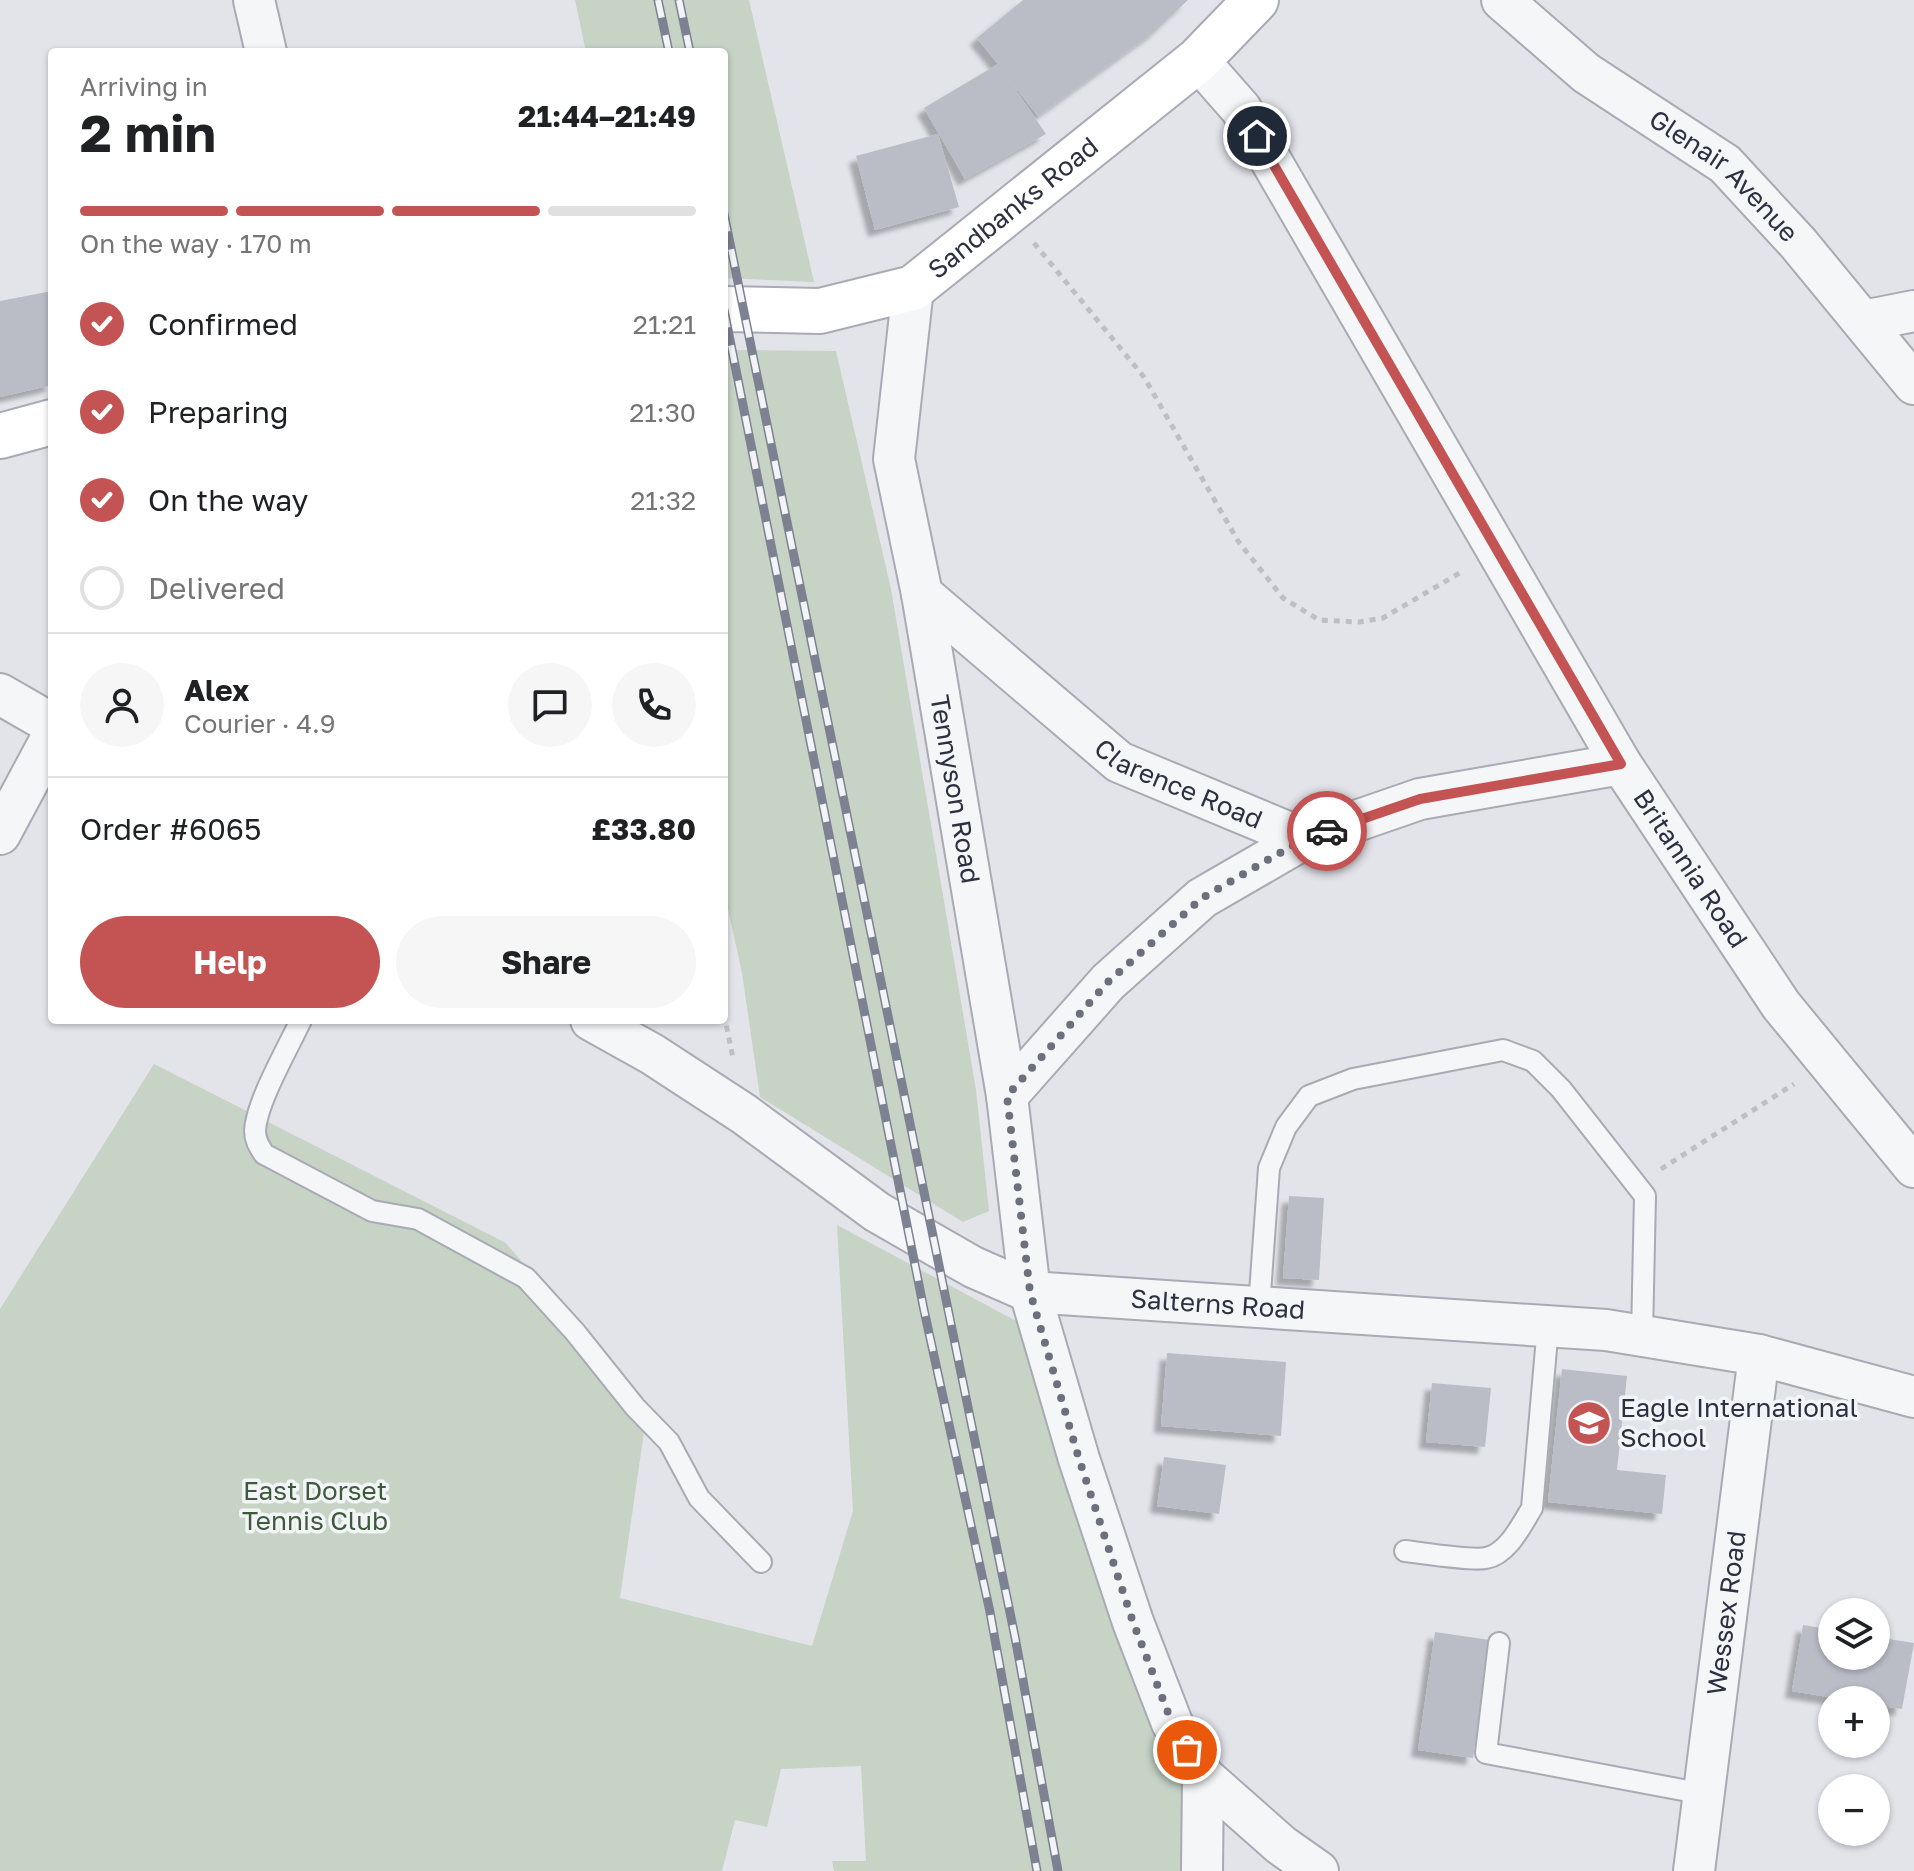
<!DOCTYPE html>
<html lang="en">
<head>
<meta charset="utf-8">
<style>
	:root { --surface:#fff; --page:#f6f6f6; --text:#202124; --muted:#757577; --line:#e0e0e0; --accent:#c45353 }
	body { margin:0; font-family:"Golos Text",sans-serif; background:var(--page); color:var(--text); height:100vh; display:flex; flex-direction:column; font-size:30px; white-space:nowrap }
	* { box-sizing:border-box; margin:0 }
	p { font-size:26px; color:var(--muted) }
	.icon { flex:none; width:44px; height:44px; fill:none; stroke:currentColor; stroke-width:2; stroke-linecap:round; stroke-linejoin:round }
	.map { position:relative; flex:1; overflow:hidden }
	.details { position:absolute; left:48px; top:48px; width:680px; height:976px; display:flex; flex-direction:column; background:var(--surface); border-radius:8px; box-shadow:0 2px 6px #0004 }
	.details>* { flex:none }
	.controls { position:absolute; left:1818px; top:1598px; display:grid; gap:16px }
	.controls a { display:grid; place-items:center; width:72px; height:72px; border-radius:50%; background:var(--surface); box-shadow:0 2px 6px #0004; font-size:40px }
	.pin { position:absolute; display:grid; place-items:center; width:68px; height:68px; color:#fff; margin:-34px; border:4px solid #fff; border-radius:50%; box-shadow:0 2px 8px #0007 }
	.courier { position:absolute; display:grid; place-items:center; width:80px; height:80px; margin:-40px; border:6px solid #c45353; border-radius:50%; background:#fff; color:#222; box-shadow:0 2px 10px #0007 }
	.headline em { font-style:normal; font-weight:700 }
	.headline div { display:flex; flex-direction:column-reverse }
	.headline { display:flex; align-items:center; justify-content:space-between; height:136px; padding:0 32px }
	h1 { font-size:52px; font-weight:700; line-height:60px }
	.bar { display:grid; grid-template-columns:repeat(4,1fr); gap:12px 8px; align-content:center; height:96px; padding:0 32px }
	.bar i { height:10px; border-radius:6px; background:var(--line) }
	.bar .on { background:var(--accent) }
	.bar p { grid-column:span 4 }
	.line { display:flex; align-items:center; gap:20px; padding:0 32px; border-top:2px solid var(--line) }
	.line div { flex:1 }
	.round { display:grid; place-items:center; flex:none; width:84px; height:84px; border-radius:42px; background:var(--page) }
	ol { padding:0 32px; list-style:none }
	li { display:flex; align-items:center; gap:24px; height:88px }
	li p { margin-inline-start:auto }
	li .icon { padding:8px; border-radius:50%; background:var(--accent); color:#fff; stroke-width:4 }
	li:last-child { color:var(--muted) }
	li i { width:44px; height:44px; border:4px solid var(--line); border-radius:50% }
	.button { display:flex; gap:16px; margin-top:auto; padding:16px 32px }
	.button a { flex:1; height:92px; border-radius:48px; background:var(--accent); color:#fff; font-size:32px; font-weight:700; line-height:92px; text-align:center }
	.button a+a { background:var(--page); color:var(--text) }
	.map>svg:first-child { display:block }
	.green { fill:#c6d3c5 }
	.building { fill:#babdc6; filter:url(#shadow) }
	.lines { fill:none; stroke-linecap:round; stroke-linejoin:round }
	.service-casing { stroke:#a8aab4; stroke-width:24 }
	.minor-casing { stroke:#a8aab4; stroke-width:44 }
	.secondary-casing { stroke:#a8aab4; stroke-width:48 }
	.path { stroke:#bdbfc5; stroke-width:5; stroke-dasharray:6 6; stroke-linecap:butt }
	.service { stroke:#f5f6f8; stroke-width:20 }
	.minor { stroke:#f5f6f8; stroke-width:40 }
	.secondary { stroke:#fff; stroke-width:44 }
	.rail-casing { stroke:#7d8292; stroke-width:9 }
	.rail { stroke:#f2f4f7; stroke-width:6; stroke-dasharray:18; stroke-linecap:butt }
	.done { stroke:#6c6f7c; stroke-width:8; stroke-dasharray:0 14.4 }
	.route { stroke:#c45353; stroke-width:10 }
	.labels { text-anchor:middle; stroke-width:7; stroke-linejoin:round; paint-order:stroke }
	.street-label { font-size:26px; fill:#2c3041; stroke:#f2f4f7 }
	.poi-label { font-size:26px; fill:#2c3041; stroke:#f2f4f7; text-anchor:start }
	.park-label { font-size:26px; fill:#3c5b3a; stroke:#f2f4f7 }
</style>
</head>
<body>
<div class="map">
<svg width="1914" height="1871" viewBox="0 0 1914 1871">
	<defs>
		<filter id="shadow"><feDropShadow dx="-7" dy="7" stdDeviation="2" flood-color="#0004"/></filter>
	</defs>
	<rect width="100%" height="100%" fill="#e3e4ea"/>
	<path class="green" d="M575 0H749L814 282 724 278V52H586Z
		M724 350 836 351 891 589 976 1090 989 1211 963 1222 760 1097 742 973 724 891Z
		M154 1064 506 1243 647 1411 620 1598 812 1646 853 1511 837 1225 1042 1335 1172 1723 1202 1871H834L832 1861H866L861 1766 781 1769 767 1827 735 1820 722 1871H0V1309Z"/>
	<path class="building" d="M1023 0H1188L1154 32 1038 116 1007 77 1046 134 965 179 924 108 998 64 977 38Z
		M938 134 959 207 875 230 856 156Z
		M52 291V385L0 397V301Z
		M1289 1196 1324 1198 1319 1280 1283 1278Z
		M1167 1353 1286 1362 1281 1436 1161 1426Z
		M1562 1369 1627 1376 1617 1470 1666 1475 1662 1514 1548 1502Z
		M1432 1383 1491 1388 1485 1447 1426 1442Z
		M1164 1457 1226 1465 1219 1514 1157 1506Z
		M1803 1625 1832 1630V1656H1876V1637L1914 1643 1902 1709 1876 1705V1700H1846L1792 1691Z
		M1435 1632 1490 1640 1473 1758 1418 1750Z"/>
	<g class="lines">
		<g class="service-casing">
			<path id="service" d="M301 1020C288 1048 256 1103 255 1131 255 1140 259 1146 264 1154L372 1211 418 1219 526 1278 575 1332 635 1407 669 1442 699 1498 761 1562
				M1259 1307 1269 1168 1286 1127 1309 1096 1353 1079 1503 1050 1533 1061 1561 1089 1645 1196 1642 1336
				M1405 1551C1423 1553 1471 1561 1486 1558 1508 1554 1522 1524 1532 1508L1548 1326
				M1499 1643 1486 1753 1704 1794"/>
		</g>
		<g class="minor-casing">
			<g id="minor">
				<path d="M254 0 266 52"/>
				<path id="s1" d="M1502 0 1586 73 1725 164 1798 243 1914 384"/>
				<path id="s2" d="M1198 60 1241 109 1621 764 1781 1005 1914 1167"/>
				<path id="s3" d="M913 288 894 459 922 594 1007 1096 1030 1292 1079 1459 1133 1622 1172 1723 1203 1776 1281 1845 1318 1871"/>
				<path d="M1863 321 1914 311"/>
				<path id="s4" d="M922 594 1119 762 1304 839 1420 799 1621 764"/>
				<path d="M0 694 52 724"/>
				<path d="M0 834 52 737"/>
				<path id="s5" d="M591 1020 652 1054 744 1114 877 1212 973 1267 1030 1292 1606 1330 1759 1355 1914 1397"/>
				<path d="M1007 1096 1108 982 1202 898 1304 839"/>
				<path d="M1202 1871 1203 1776"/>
				<path id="s6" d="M1694 1871 1759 1355"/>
			</g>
		</g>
		<g class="secondary-casing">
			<g id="secondary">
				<path id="s7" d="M724 309 820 311 913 288 1198 60 1256 0"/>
				<path d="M0 436 52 422"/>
			</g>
		</g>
		<path class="path" d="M1034 243 1144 377 1238 541 1283 598 1319 620 1359 622 1383 618 1463 571
			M724 1014 733 1058
			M1661 1169 1794 1084"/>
		<use href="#service" class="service"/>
		<use href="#minor" class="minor"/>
		<use href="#secondary" class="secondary"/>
		<g class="rail-casing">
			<path id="rail" d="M658 0 669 52
				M679 0 690 52
				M724 214 1015 1637 1058 1871
				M724 310 924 1310 990 1612 1037 1871"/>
		</g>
		<use href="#rail" class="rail"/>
	</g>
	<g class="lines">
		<path class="done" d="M1187 1750 1172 1723 1133 1622 1079 1459 1030 1292 1007 1096 1108 982 1202 898 1304 839 1327 831"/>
		<path class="route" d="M1257 136 1621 764 1420 799 1327 831"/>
	</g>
	<defs>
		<g id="school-disc" transform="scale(2.3)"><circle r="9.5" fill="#c45353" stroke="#f2f4f7"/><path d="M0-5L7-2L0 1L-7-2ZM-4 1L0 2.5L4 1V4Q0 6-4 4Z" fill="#fff"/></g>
	</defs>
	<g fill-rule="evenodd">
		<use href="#school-disc" x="1589" y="1423"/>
	</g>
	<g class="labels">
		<g class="street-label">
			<text dy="9" stroke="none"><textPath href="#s1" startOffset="284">Glenair Avenue</textPath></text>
			<text dy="9" stroke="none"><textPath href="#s7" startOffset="320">Sandbanks Road</textPath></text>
			<text dy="9" stroke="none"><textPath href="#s4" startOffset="322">Clarence Road</textPath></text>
			<text dy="9" stroke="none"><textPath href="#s3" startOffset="508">Tennyson Road</textPath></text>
			<text dy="9" stroke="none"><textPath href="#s2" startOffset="948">Britannia Road</textPath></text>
			<text dy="9" stroke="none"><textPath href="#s5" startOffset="706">Salterns Road</textPath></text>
			<text dy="9" stroke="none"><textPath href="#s6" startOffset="260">Wessex Road</textPath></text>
		</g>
		<g class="poi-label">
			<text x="1620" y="1417">Eagle International<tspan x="1620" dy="30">School</tspan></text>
		</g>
		<g class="park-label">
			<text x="315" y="1500">East Dorset<tspan x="315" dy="30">Tennis Club</tspan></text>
		</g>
	</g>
</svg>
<div class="controls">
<a><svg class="icon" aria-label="layers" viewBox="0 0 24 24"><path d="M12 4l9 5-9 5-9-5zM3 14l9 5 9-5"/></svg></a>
<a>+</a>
<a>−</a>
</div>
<div class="pin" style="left:1187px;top:1750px;background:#ea580c"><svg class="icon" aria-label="bag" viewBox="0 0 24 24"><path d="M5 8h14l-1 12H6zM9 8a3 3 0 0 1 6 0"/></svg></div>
<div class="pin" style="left:1257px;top:136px;background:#1f2937"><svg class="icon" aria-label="home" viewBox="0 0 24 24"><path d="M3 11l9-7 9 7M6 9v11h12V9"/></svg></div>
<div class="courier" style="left:1327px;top:831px"><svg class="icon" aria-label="car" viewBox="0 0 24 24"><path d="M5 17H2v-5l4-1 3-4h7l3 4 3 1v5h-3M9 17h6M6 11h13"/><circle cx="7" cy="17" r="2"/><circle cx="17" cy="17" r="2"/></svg></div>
<section class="details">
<div class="headline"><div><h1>2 min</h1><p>Arriving in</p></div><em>21:44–21:49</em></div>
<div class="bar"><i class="on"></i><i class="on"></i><i class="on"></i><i></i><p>On the way · 170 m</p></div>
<ol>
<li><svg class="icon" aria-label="check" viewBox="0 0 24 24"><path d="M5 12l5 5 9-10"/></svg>Confirmed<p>21:21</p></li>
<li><svg class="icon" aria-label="check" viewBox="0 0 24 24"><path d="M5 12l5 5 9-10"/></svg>Preparing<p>21:30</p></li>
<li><svg class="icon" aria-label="check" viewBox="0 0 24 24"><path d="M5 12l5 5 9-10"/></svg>On the way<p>21:32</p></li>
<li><i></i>Delivered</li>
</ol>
<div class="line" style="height:144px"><a class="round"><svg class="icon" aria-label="person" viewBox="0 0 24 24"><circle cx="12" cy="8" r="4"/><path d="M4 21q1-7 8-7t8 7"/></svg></a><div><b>Alex</b><p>Courier · 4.9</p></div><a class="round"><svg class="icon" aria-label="chat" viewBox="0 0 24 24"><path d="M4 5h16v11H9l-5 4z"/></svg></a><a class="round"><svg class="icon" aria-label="phone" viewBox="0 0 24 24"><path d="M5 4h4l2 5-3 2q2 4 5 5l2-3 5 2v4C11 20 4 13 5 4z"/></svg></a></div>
<div class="line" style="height:104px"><div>Order #6065</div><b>£33.80</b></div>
<div class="button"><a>Help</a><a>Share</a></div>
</section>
</div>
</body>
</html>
